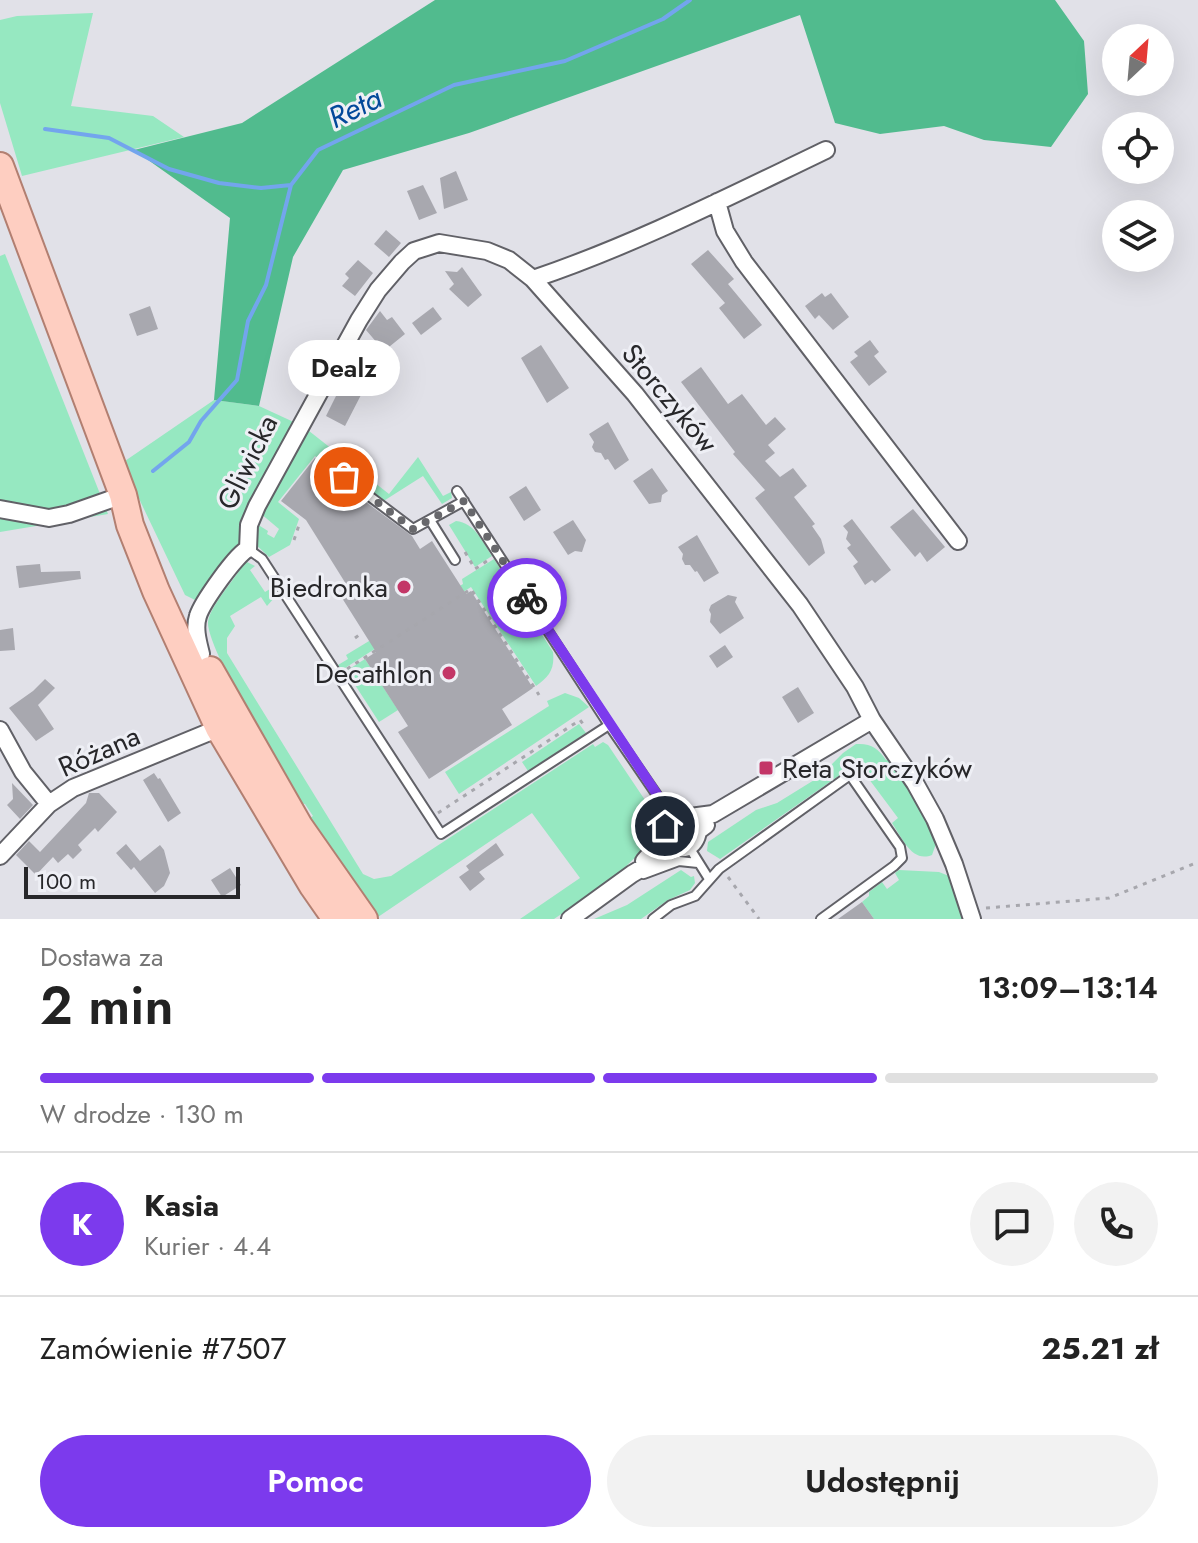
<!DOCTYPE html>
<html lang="pl">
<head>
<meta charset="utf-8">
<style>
	:root { --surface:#fff; --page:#f2f2f2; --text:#222; --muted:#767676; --line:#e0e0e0; --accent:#7c3aed }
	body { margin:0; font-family:Jost,sans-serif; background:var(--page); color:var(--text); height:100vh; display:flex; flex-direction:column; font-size:30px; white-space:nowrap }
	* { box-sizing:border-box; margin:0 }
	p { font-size:26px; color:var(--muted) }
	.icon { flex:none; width:44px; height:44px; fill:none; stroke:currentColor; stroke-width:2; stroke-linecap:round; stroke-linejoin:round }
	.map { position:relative; height:919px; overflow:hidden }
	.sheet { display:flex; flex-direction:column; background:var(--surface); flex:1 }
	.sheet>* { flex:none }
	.needle { width:52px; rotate:26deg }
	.fabs { position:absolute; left:1102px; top:24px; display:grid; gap:16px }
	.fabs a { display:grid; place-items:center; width:72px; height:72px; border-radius:50%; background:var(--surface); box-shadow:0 8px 32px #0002; font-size:40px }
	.scale { position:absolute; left:24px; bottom:20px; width:216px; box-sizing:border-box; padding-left:8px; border:4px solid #27272a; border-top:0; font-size:22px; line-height:28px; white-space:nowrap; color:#27272a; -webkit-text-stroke:6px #eeeff5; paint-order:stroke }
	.pin { position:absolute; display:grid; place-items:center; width:68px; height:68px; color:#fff; margin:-34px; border:4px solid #fff; border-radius:50%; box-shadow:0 2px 8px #0007 }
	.courier { position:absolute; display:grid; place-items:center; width:80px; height:80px; margin:-40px; border:6px solid #7c3aed; border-radius:50%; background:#fff; color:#222; box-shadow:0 2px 10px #0007 }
	.bubble { position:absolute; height:56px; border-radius:28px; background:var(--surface); box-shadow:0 8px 32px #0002; font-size:26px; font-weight:600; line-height:56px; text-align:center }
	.summary em { font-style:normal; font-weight:600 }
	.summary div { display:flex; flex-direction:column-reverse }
	.summary { display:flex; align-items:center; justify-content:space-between; height:136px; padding:0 40px }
	h1 { font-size:52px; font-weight:600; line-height:60px }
	.bar { display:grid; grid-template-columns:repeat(4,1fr); gap:12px 8px; align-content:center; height:96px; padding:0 40px }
	.bar i { height:10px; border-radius:6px; background:var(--line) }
	.bar .active { background:var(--accent) }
	.bar p { grid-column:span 4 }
	.line { display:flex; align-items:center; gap:20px; padding:0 40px; border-top:2px solid var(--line) }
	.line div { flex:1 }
	.round { display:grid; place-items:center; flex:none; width:84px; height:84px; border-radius:42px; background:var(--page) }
	.cta { display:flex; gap:16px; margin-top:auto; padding:16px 40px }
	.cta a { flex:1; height:92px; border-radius:48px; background:var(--accent); color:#fff; font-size:32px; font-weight:600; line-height:92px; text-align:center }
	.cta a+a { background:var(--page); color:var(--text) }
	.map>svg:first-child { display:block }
	.green { fill:#96e8c1 }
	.forest { fill:#51bb8e }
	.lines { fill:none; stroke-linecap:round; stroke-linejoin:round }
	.stream { stroke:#73a5ed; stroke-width:4 }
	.building { fill:#a8a8af }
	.service-casing { stroke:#616167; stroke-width:12 }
	.minor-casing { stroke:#616167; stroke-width:20 }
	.primary-casing { stroke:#b27f71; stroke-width:30 }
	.path { stroke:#a7a7ad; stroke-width:3; stroke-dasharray:4 6; stroke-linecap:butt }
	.service { stroke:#fff; stroke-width:8 }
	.minor { stroke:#fff; stroke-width:16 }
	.primary { stroke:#fecec1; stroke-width:26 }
	.done { stroke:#68686c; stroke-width:8; stroke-dasharray:0 14.4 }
	.route { stroke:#7c3aed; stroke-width:10 }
	.poi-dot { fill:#c33667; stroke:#eeeff5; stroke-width:3 }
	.labels { text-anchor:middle; stroke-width:6; stroke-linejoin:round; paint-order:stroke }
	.street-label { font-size:28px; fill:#27272a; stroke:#eeeff5 }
	.poi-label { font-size:28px; fill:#27272a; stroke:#eeeff5; text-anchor:end }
	.water-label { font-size:30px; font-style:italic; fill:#02489a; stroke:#eeeff5 }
</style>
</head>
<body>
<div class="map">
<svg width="1198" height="919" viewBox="0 0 1198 919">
	<rect width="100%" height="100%" fill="#e1e1e8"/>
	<path class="green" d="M93 13 71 106 153 116 184 137 22 176 0 103V20L17 16Z
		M5 254 108 514 0 532V256Z
		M214 400 259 406 298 424 243 532 239 548 197 601 185 595 122 463Z
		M304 427 389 494 418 457 443 496 451 492 452 498 442 504 423 476 382 502 344 472 341 476 315 456 278 502 299 519 290 545 269 557 251 540 255 527 260 526 268 531 267 534 274 538 279 529 260 513Z
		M456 521C475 523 482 541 492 556L475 567 449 525Z
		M494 559 553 652C555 669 549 677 536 686L471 587 342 670 338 665 348 659 346 655 463 584 462 579Z
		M247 562 255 566 250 570 265 592 270 589 275 597 267 606 261 597 230 616 235 626 227 638V653L363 874 374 879 391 876 593 744 595 747 603 742 608 745 651 809 655 807 658 822 655 838 612 880 554 919H520L580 878 532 813 378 917 303 809 310 818 313 816 305 804 299 803C282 774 206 647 208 622 210 606 234 580 243 565Z
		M365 659 398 710 379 722 346 671Z
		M565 693 579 698 589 707 459 794 445 772 549 706 547 701Z
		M579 724 586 733 528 771 522 762Z
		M856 744C871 743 878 748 886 760L890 758 918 804 937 841 932 855C912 863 902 838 892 823L898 818 857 763 720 859 707 851 708 842 756 810 777 803 819 777 843 753Z
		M681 870 691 877 694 876 695 883 690 890 668 900 641 919H594L627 905Z
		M899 870 939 872 949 876 963 919H874L862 902 869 896V892L882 882 887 889 899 880 895 873Z"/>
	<path class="forest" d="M435 0H1055L1084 41 1088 94 1051 147 984 140 944 126 880 134 835 123 800 15 469 133 343 170 293 257 259 406 214 400 230 218 134 150 242 123Z"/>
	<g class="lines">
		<path class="stream" d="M45 129 109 138 169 169 219 183 261 188 291 185 318 150 454 85 565 61 663 19 690 0
			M153 471 189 442 201 421 237 380 248 321 266 285 291 185"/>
	</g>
	<path class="building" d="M456 171 468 200 444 209 440 178Z
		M423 185 437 213 419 220 407 191Z
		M386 230 401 243 389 257 374 244Z
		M708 250 734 279 728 284 762 325 744 339 719 308 725 303 691 264Z
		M358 260 373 273 355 296 342 286 349 278 345 274Z
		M462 267 482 295 468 307 449 289 454 284 445 271 457 272Z
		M822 293 825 297 831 293 849 317 833 330 819 315 815 319 805 306Z
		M150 306 158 329 137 336 129 314Z
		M433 307 442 319 421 335 412 323Z
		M380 311 387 320 392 317 405 334 384 351 366 330Z
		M870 340 879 352 874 356 887 372 869 386 850 362 858 356 854 352Z
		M541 345 569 388 547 403 521 358Z
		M701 367 728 404 742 394 766 425 775 417 786 429 768 445 775 453 765 461 780 477 793 468 807 486 794 497 815 524 812 526 821 539 825 553 809 566 755 498 765 490 733 454 735 452 681 382Z
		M347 374 362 393 345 426 326 416Z
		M608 422 629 460 615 470 608 459 605 460 601 453 595 452 592 447 594 442 589 434Z
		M315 458 337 475 340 483 412 536 420 549 432 541 466 594 471 591 533 688 502 709 512 725 429 779 398 732 408 726 365 659 376 652 342 598 351 592 306 520 281 501Z
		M652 468 668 491 662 495 661 502 649 504 633 481Z
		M526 486 541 510 524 521 509 497Z
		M913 509 945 547 927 562 920 552 915 557 890 527Z
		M852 519 891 570 875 583 872 580 865 585 853 566 858 562 847 548 851 545 846 539 848 532 843 526Z
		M573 520 586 540 582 552 575 551 568 555 553 532Z
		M697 535 719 573 704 582 697 571 695 572 690 565H685L682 559 683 554 678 547Z
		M40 564 41 572 80 571 81 579 19 588 16 566Z
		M728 595 737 597 735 602 744 618 720 634 710 622 711 614 709 610 711 605Z
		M13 628 15 650 0 651V630Z
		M725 645 733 657 717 668 709 656Z
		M45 679 55 688 38 705 54 729 36 741 9 708 33 691Z
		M798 687 814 713 798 723 782 697Z
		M154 773 158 779 160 778 181 813 168 822 143 780Z
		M12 783 33 805 20 819 7 805 13 799Z
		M89 793H99L117 812 98 832 95 828 78 845 82 850 73 859 68 854 58 863 53 857 36 875 16 855 29 841 40 852 86 803Z
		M496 843 504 855 479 872 485 879 470 891 459 877 469 870 466 866Z
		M126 844 140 861 160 845 164 850 170 873 164 886 155 893 134 867 131 870 116 853Z
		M230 868 241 885 222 897 211 880Z
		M862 902 874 919H838Z"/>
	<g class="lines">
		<g class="service-casing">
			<path id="service" d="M344 477 413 529 464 501
				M457 491 609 725 672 817
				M430 520 455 560
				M248 549 262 559 441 834 609 725
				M689 847 709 879
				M644 874 679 861 698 863
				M653 919 671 905 695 896 719 869 850 775 900 847 902 858 894 866 821 919"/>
		</g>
		<g class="minor-casing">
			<path id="minor" d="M717 202 725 231 744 262 958 541
				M533 279C634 245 730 196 826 150
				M0 509 49 518 69 514 123 495
				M201 654C198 642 194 628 198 616 202 603 237 553 248 549L249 525 257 506 359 320 378 290 402 262 414 251 439 243 487 251 509 260 533 279 635 394 800 605 855 687 872 720 915 783 935 819 954 864 972 919
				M0 730 23 772 49 804
				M690 817 713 814 872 720
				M668 842C680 854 696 848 698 831L706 825
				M0 856 49 804 73 788 224 726
				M644 861 665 837V826L672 817 688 816 696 823 698 831
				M570 919 632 874 676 848"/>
		</g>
		<g class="primary-casing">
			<path id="primary" d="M0 166 123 495 130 525 156 591 219 728 313 886 336 919
				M210 670 299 826 364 919"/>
		</g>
		<path class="path" d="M294 540 300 522
			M465 552 475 569 490 559
			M355 638 359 635
			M347 669 471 589 539 695
			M438 813 580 720 586 728
			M728 877 759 919
			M986 908 1109 898 1198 862"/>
		<use href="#service" class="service"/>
		<use href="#minor" class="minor"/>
		<use href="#primary" class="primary"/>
	</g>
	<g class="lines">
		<path class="done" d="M344 477 413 529 464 501 527 598"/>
		<path class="route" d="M527 598 672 817 665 826"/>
	</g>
	<g class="poi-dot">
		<circle cx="404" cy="587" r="8"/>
		<circle cx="449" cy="673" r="8"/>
		<rect x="758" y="760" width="16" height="16" rx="4"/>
	</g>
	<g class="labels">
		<g class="street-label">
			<text transform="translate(670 398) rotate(50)" y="10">Storczyków</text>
			<text transform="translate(247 462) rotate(-64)" y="10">Gliwicka</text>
			<text transform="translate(99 751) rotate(-24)" y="10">Różana</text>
		</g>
		<g class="poi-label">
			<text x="388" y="597">Biedronka</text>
			<text x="433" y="683">Decathlon</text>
			<text x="782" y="778" text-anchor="start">Reta Storczyków</text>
		</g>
		<g class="water-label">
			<text transform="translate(355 108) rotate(-26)" y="10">Reta</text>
		</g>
	</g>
</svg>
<div class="fabs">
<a><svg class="needle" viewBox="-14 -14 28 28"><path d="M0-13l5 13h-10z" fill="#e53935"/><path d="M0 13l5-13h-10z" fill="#767676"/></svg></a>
<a><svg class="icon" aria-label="locate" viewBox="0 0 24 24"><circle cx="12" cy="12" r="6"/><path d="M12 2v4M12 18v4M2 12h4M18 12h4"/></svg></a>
<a><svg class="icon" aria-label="layers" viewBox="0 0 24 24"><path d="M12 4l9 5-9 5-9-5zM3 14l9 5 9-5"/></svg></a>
</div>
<div class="scale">100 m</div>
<div class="pin" style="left:344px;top:477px;background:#ea580c"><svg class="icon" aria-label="bag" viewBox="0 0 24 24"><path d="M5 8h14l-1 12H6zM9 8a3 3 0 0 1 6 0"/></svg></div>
<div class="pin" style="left:665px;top:826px;background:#1f2937"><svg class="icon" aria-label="home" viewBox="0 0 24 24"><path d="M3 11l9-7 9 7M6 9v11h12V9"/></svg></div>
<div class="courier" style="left:527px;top:598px"><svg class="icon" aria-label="bike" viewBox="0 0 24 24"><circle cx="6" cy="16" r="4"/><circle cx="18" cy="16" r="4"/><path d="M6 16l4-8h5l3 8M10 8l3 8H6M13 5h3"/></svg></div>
<div class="bubble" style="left:288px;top:340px;width:112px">Dealz</div>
</div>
<section class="sheet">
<div class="summary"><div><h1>2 min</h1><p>Dostawa za</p></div><em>13:09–13:14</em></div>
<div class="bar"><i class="active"></i><i class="active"></i><i class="active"></i><i></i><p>W drodze · 130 m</p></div>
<div class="line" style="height:144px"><b class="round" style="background:var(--accent);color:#fff">K</b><div><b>Kasia</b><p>Kurier · 4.4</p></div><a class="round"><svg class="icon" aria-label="chat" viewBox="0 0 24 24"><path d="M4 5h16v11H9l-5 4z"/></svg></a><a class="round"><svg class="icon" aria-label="phone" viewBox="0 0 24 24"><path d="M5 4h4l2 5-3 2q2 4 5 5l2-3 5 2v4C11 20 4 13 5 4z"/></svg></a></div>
<div class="line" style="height:104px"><div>Zamówienie #7507</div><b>25.21 zł</b></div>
<div class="cta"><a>Pomoc</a><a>Udostępnij</a></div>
</section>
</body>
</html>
